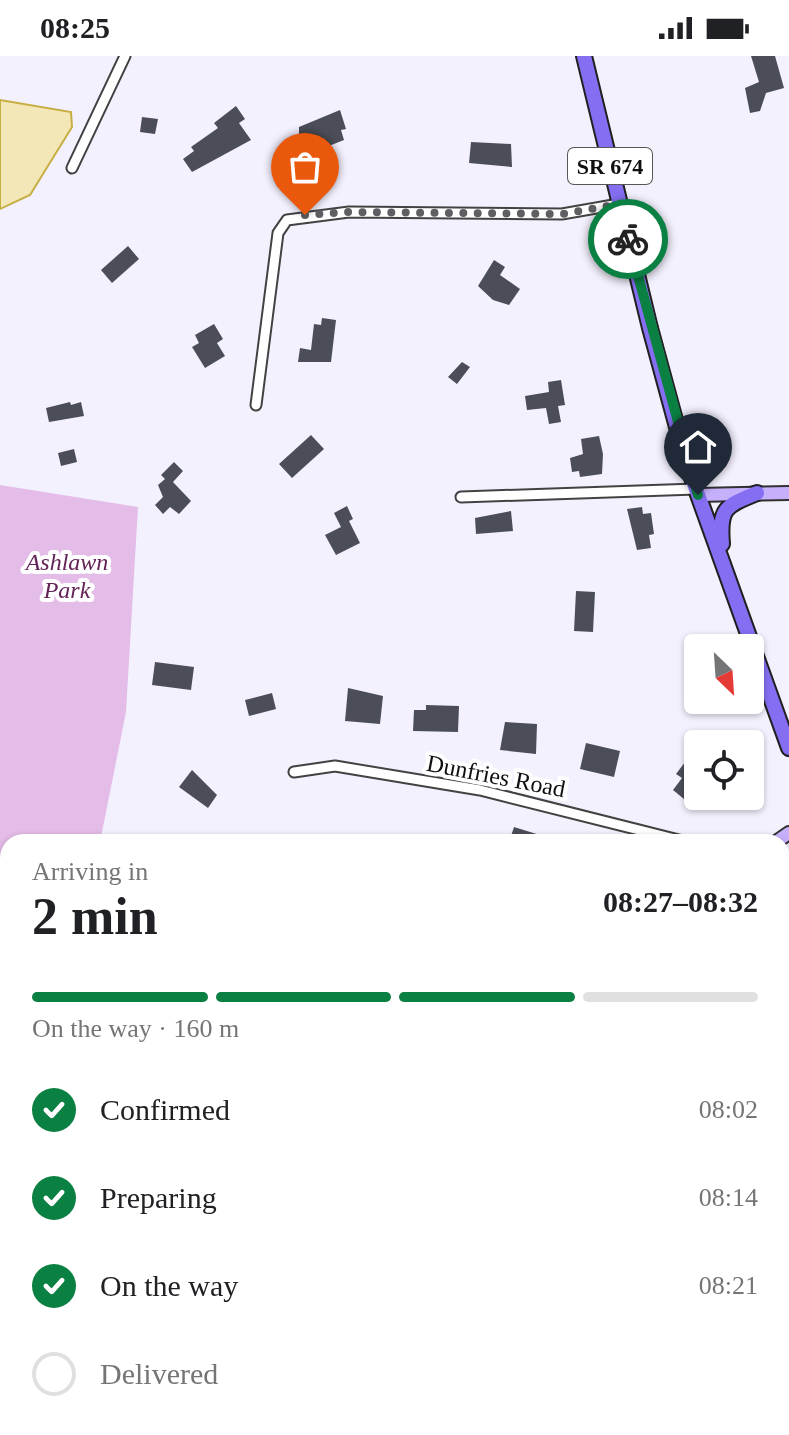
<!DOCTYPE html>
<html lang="en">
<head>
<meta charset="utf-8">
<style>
	:root { --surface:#fff; --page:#f2f2f2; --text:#202124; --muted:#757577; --line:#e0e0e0; --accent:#0b8043 }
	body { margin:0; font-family:Georgia,serif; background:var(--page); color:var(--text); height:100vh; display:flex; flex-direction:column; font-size:30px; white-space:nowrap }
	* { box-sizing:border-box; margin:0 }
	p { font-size:26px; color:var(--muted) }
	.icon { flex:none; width:44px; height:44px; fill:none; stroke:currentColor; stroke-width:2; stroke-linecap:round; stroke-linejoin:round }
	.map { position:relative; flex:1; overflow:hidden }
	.side { position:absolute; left:0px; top:778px; width:790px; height:602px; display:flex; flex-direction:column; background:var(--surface); border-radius:24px 24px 0 0; box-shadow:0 2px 6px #0004 }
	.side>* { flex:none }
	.needle { width:52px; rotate:155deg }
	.buttons { position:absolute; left:684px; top:578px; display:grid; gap:16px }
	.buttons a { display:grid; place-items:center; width:80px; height:80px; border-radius:8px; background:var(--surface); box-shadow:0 2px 6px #0004; font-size:40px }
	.pin { position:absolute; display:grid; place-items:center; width:68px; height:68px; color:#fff; margin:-82px -34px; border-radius:50% 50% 50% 0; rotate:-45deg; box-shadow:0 0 8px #0007 }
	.pin .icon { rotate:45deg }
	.courier { position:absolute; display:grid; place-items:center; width:80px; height:80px; margin:-40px; border:6px solid #0b8043; border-radius:50%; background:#fff; color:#222; box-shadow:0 2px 10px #0007 }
	.head em { font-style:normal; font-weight:700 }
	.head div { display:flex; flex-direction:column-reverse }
	.head { display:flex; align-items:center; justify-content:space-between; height:136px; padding:0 32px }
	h1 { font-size:52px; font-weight:700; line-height:60px }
	.bar { display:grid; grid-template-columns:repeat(4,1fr); gap:12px 8px; align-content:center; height:96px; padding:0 32px }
	.bar i { height:10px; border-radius:6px; background:var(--line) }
	.bar .active { background:var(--accent) }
	.bar p { grid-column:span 4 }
	ol { padding:0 32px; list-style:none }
	li { display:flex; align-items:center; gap:24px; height:88px }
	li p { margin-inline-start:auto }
	li .icon { padding:8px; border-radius:50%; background:var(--accent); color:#fff; stroke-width:4 }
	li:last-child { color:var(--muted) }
	li i { width:44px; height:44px; border:4px solid var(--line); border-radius:50% }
	.status { display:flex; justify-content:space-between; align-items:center; height:56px; padding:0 40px; background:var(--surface); direction:ltr }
	.status svg { height:22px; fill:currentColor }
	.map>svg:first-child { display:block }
	.green { fill:#e3bce7 }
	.water { fill:#f3e7b8; stroke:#c6ae43; stroke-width:2 }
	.building { fill:#4b4e57 }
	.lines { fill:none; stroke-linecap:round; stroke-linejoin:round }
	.minor-casing { stroke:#424242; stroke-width:13 }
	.secondary-casing { stroke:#313131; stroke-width:16 }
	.primary-casing { stroke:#202020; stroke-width:18 }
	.minor { stroke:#fff; stroke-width:9 }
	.secondary { stroke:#c7b0fb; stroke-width:12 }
	.primary { stroke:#856ef1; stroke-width:14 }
	.done { stroke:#5f5e63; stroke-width:8; stroke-dasharray:0 14.4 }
	.route { stroke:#0b8043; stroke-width:10 }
	.labels { text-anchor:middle; stroke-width:8; stroke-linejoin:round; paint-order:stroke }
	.shield { fill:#fff; stroke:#575757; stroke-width:2 }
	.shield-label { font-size:22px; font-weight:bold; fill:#0f0f0f }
	.park-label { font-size:24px; font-style:italic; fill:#642256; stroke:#fff }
	.street-label { font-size:24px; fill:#0f0f0f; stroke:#fff }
</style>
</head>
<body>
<div class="status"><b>08:25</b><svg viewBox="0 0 49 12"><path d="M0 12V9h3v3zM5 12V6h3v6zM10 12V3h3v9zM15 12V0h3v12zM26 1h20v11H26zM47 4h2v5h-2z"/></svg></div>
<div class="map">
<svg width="789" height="1379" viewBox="0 0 789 1379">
	<rect width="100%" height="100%" fill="#f4f1fe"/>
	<path class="green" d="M0 429 138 451 126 656 100 786H8V945L0 932Z
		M506 1372H741L759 1379H501Z"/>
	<path class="water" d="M0 44 71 56 72 71 30 139 0 153Z"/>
	<path class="building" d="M751 0H775L784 32 766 37 760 55 750 57 745 32 759 26Z
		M236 50 245 63 239 67 251 84 192 116 183 103 194 95 191 91 218 72 214 67Z
		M340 54 346 73 341 74 344 84 311 97 308 90 296 94 292 81 299 78V71Z
		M142 61 158 63 155 78 140 76Z
		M471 86 511 88 512 111 469 107Z
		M128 190 139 203 112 227 101 214Z
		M494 204 505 211 500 219 520 233 509 249 493 244 478 230Z
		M322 262 336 264 331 306H298L300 292 311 294 314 268 321 269Z
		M214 268 223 283 217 287 225 300 205 312 192 291 199 287 195 279Z
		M462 306 470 311 457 328 448 321Z
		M561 324 565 349 558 350 561 366 549 368 546 352 527 354 525 340 549 336 548 326Z
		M70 346 71 349 81 346 84 360 49 366 46 352Z
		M311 379 324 393 292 422 279 408Z
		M599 380 603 398 602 418 580 421 579 415 572 416 570 402 583 398 581 383Z
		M74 393 77 406 61 410 58 397Z
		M174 406 183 415 173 426 191 445 179 458 170 451 163 458 155 449 163 441 158 429 165 423 161 419Z
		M347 450 353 463 349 465 360 487 336 499 325 479 341 471 334 457Z
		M642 451 643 458 651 457 654 478 649 479 651 492 637 494 627 453Z
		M511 455 513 475 476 478 475 462Z
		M576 535 595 536 593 576 574 575Z
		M155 606 194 611 191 634 152 629Z
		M348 632 383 640 380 668 345 665Z
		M272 637 276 653 249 660 245 644Z
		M426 649 459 650 458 676 413 675 414 654H426Z
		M505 666 537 668 536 698 500 694Z
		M586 687 620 695 614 721 580 713Z
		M698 689V737L690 748 673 734 682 722 676 718Z
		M192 714 217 739 208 752 179 731Z
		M514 771 556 784V786L510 783Z"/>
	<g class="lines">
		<g class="minor-casing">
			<path id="minor" d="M72 112 125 0
				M256 349 278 177 287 164 349 156 562 158 619 148
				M461 441 696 433
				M294 716 335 710 480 734 687 786
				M372 1372 380 1379
				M54 1379V1372"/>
		</g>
		<g class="secondary-casing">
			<path id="secondary" d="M698 439 789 437
				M776 786 789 777
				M0 1354H8"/>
		</g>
		<g class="primary-casing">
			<path id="primary" d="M584 0 650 272 687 408 789 692
				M722 488C719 452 725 450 757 437"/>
		</g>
		<use href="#minor" class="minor"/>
		<use href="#secondary" class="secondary"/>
		<use href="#primary" class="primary"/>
	</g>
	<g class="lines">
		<path class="done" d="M305 159 349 156 562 158 619 148 628 183"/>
		<path class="route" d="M628 183 698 439"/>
	</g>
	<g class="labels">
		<rect class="shield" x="568" y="92" width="84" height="36" rx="6"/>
		<g class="shield-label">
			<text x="610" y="118">SR 674</text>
		</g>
		<g class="park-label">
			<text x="67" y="514">Ashlawn<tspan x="67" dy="28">Park</tspan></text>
		</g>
		<g class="street-label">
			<text transform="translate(496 720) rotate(11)" y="8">Dunfries Road</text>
		</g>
	</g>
</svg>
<div class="buttons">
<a><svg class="needle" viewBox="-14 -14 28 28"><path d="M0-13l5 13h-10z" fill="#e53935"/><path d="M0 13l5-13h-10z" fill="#757577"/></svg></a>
<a><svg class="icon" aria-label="locate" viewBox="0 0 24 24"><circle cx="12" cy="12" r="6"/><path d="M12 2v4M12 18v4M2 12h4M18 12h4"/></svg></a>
</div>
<div class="pin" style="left:305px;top:159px;background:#ea580c"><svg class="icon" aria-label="bag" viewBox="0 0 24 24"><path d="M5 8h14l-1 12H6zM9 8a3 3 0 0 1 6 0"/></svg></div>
<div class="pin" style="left:698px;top:439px;background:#1f2937"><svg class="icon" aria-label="home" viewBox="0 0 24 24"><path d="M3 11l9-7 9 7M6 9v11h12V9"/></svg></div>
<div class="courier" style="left:628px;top:183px"><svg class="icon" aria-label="bike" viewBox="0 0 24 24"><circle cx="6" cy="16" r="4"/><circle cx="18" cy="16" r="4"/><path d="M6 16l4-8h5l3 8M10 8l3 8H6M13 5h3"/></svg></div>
<section class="side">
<div class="head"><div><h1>2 min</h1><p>Arriving in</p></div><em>08:27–08:32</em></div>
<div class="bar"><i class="active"></i><i class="active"></i><i class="active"></i><i></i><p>On the way · 160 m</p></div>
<ol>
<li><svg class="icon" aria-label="check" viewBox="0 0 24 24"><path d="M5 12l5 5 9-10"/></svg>Confirmed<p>08:02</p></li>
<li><svg class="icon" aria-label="check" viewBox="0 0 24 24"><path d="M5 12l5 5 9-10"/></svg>Preparing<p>08:14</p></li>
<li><svg class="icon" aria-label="check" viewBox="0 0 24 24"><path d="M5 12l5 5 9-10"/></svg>On the way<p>08:21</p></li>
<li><i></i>Delivered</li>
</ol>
</section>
</div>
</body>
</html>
